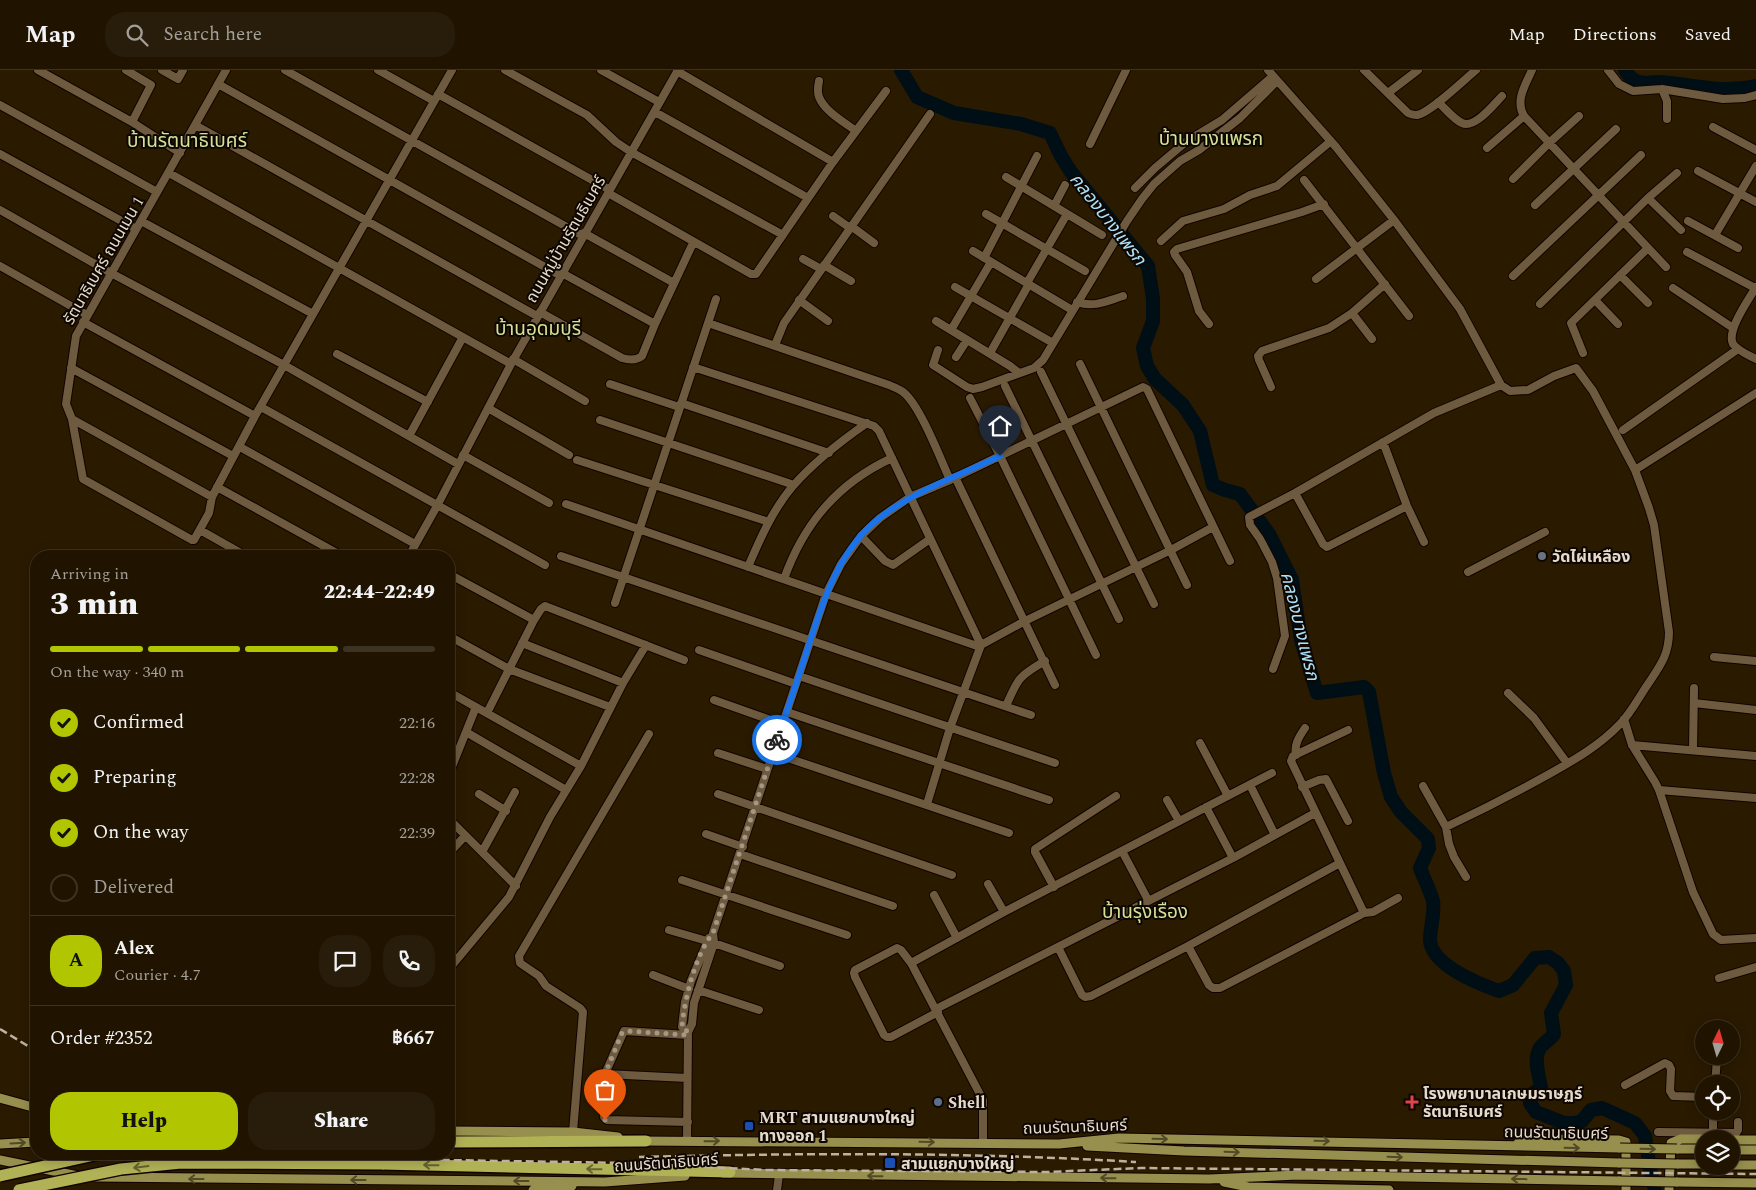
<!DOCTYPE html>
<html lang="en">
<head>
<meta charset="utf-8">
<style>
	:root { --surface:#201400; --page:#281d0a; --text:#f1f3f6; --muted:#a29e99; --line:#3d3322; --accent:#b1c500 }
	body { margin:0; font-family:Spectral,"Noto Sans Thai",serif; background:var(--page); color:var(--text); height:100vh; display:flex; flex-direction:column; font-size:19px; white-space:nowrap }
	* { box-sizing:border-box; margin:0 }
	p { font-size:16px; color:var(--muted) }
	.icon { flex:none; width:28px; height:28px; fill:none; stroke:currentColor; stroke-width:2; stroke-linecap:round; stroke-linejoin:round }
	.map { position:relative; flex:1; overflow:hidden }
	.panel { position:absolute; left:30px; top:480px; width:425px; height:610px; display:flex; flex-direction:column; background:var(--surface); border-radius:20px; box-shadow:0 2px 12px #0003,0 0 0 1px var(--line) }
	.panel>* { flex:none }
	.needle { width:32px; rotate:5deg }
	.buttons { position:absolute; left:1695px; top:950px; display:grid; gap:10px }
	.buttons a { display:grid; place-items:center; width:45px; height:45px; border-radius:50%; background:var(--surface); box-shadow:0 2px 12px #0003,0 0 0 1px var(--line); font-size:25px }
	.pin { position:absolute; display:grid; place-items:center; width:42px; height:42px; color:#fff; margin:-51px -21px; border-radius:50% 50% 50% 0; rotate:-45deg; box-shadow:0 0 5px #0007 }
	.pin .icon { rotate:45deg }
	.courier { position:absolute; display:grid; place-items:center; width:50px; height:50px; margin:-25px; border:4px solid #1a73e8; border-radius:50%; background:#fff; color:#222; box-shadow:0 1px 6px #0007 }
	.headline em { font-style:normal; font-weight:800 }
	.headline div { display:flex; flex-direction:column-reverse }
	.headline { display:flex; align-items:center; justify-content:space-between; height:85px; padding:0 20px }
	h1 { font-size:32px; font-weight:800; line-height:38px }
	.bar { display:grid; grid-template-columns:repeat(4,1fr); gap:8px 5px; align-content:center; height:60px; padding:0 20px }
	.bar i { height:6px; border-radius:4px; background:var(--line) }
	.bar .selected { background:var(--accent) }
	.bar p { grid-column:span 4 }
	.line { display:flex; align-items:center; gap:12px; padding:0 20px; border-top:1px solid var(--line) }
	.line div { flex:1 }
	.round { display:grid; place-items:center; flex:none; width:52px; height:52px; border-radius:20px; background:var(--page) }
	ol { padding:0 20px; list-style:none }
	li { display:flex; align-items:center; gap:15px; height:55px }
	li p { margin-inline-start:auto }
	li .icon { padding:5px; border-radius:50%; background:var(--accent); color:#111; stroke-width:4 }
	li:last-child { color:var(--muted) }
	li i { width:28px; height:28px; border:2px solid var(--line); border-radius:50% }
	.button { display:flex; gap:10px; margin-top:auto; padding:10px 20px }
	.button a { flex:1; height:58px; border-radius:20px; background:var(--accent); color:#111; font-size:20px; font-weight:800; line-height:58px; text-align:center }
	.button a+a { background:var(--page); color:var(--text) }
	header { display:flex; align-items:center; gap:30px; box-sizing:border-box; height:70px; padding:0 25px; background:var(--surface); border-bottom:1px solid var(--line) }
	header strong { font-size:24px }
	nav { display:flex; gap:28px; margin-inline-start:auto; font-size:18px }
	.search { width:350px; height:45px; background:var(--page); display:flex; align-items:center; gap:12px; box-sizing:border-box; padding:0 18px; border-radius:20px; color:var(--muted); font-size:19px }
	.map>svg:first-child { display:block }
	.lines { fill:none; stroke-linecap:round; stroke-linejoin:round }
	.river { stroke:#000e16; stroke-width:14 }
	.minor-casing { stroke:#120400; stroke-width:10 }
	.major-casing { stroke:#120400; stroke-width:11 }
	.highway-casing { stroke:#120400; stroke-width:14 }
	.minor { stroke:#6e5b3f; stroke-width:8 }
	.major { stroke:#968f4d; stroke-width:9 }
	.highway { stroke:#b1b156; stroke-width:11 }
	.rail { stroke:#bdb19f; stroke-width:2.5; stroke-dasharray:8 4; stroke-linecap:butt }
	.major-bridge-casing { stroke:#120400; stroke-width:11; stroke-linecap:butt }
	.highway-bridge-casing { stroke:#120400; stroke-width:14; stroke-linecap:butt }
	.major-bridge { stroke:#968f4d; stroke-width:9 }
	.highway-bridge { stroke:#b1b156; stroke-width:11 }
	.oneway { stroke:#524a27 }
	.oneway2 { stroke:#676430 }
	.done { stroke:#a49784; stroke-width:5; stroke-dasharray:0 9 }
	.route { stroke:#1a73e8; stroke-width:6 }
	.worship-dot { fill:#6b7280; stroke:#0d0601; stroke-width:2 }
	.service-dot { fill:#5c6f8a; stroke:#0d0601; stroke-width:2 }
	.health-dot { fill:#e0444e; stroke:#0d0601; stroke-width:2 }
	.transit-dot { fill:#1a4fb4; stroke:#0d0601; stroke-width:2 }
	.labels { text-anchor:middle; stroke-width:4; stroke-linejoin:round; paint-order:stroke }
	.street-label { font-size:16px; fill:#e6dbcb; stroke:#0d0601 }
	.poi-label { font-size:16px; font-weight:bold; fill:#e6dbcb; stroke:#0d0601; text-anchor:start }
	.water-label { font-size:18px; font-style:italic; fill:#abe3fc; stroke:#0d0601 }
	.quarter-label { font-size:19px; fill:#d4e295; stroke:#0d0601 }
</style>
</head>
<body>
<header>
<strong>Map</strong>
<div class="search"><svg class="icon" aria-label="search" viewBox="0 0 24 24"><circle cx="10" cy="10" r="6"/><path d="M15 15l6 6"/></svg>Search here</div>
<nav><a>Map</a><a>Directions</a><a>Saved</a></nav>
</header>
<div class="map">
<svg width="1756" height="1120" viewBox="0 0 1756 1120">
	<rect width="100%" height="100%" fill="#2a1a00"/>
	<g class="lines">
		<path class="river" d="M901 0 917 27 954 43 1021 54 1050 63 1061 86 1071 102 1148 196 1153 229V251L1143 278 1147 296 1155 309 1183 335 1200 361 1213 415 1225 420 1240 424 1269 464 1292 510 1301 570 1317 623 1364 617 1369 622 1384 703 1391 727 1401 742 1428 769 1429 778 1420 798C1424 809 1430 820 1433 831 1435 843 1430 858 1430 870 1431 895 1479 914 1499 921L1513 915 1535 888 1549 887 1558 893 1564 901 1566 915 1551 943 1554 964C1550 970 1543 973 1540 978 1533 988 1539 1006 1541 1017L1532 1024 1530 1033 1536 1042 1564 1053H1575L1582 1051 1591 1040 1602 1038 1635 1053 1645 1066 1650 1099 1655 1120
			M1625 0C1628 5 1633 11 1639 12 1645 14 1652 12 1659 12 1694 14 1720 24 1756 16"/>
		<g class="minor-casing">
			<path id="minor" d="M38 0 132 52 180 83
				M126 0 151 15 132 52
				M162 0 178 9 183 0
				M226 0 76 266 66 334 72 349 83 409 192 470H194L209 443 212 427 255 346 452 0
				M285 0 583 166
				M378 0 434 31
				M505 0 587 45 616 72 631 82 783 165
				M601 0 659 32
				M1268 0 1336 77 1394 150 1460 239 1501 315 1510 321 1528 320 1554 306 1576 298 1593 321 1635 400 1649 438 1654 455 1669 562C1669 585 1660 596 1648 614 1639 627 1631 643 1620 654 1600 675 1576 689 1551 703 1517 722 1482 740 1446 757
				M1364 0 1408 43C1409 44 1415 45 1416 45 1428 45 1465 9 1476 0
				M1532 0C1525 16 1515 30 1524 46L1666 197
				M1608 0 1619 14 1633 21 1662 19 1723 29 1745 28 1756 25
				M677 1 833 92
				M819 11C818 16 817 22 819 27 825 42 844 52 856 61
				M218 14 561 206
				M1662 19 1667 31V49
				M1388 23 1418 0
				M438 24 610 120
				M1438 32C1445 38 1453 49 1462 53 1475 59 1494 34 1502 26
				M0 35 157 122
				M655 42 808 128
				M195 55 537 246
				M1713 57 1756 80
				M1090 74 1126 0
				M1487 78 1524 46
				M0 84 136 159
				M1698 101 1756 132
				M169 103 511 294
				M1006 107 1102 165
				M1513 109 1549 73 1579 46
				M1304 110 1409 246
				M1135 118 1155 98 1187 71 1222 50 1273 6
				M608 123 751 204H756L833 92 886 21
				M1648 128 1681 160
				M1535 135 1616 59
				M1054 136 1065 115
				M0 140 111 203 284 295 458 394
				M986 144 1085 201
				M833 146 850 158
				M141 151 313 244
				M1688 151 1738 178
				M851 156 874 173
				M584 163 674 213
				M1715 165 1756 96
				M1161 171 1183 151 1224 139 1250 125 1277 116 1331 71
				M973 181 1072 240
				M1687 182 1755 218
				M984 188 1037 86
				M803 189 821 199
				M824 195 851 211
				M0 196 87 245
				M562 203 655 254
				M1620 205 1648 233
				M1513 206 1641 85
				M1316 209 1394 150
				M1027 213 1067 144
				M955 217 1053 273
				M1756 217C1749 229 1726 261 1733 274 1738 281 1748 285 1756 289
				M1673 218 1733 258
				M799 230 828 251
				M1595 230 1618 254
				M1077 232C1094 238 1107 231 1123 226
				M1540 234 1648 128 1677 103
				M540 242 622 288C629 290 636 291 642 286L655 254 693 173
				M1352 243 1372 269
				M936 251 1010 296 1019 303
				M83 252 255 346
				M708 253 889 315C893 317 899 319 903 322 920 335 940 388 950 410
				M1209 254 1199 241 1187 202 1175 185 1174 182 1177 179 1302 142 1324 134
				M951 260 991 192
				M775 275 784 253 930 44
				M938 280 933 295 967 317 973 319 982 317 1034 298 1043 290 1127 151 1142 129 1154 114 1180 91 1199 80 1240 48 1277 11
				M990 283 1029 214
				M1583 283 1571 253 1648 178
				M337 284 428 332
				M956 287 967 270
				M513 289 585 331
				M1080 294 1187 515
				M693 297 874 356 879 361 981 575
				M71 298 233 386
				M1041 302 1154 534
				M610 314 679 337
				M1005 316 1119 549
				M1271 317 1259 290 1258 286 1262 281 1329 258 1352 243 1385 214
				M970 328 1000 386 1096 585
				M681 333 829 383
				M261 337 545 495
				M488 338 569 385
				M72 349 212 427
				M600 350 794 415
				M1623 360 1738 279
				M409 366 463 267
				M1383 372 1407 436 1424 472
				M240 377 415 474
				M463 385 549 433
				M577 390 769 452
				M1635 400 1756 323
				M955 407 1055 615
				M217 417 342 486
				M1295 423 1323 474 1327 477 1407 436
				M566 434 980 577
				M200 460 246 486
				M861 466 885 491 893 495 930 469
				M409 486 437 436 511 294 678 0
				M561 486 1031 645
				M748 497C760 469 773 439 793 416 812 394 844 369 867 353
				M1468 502 1545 462
				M449 504 534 550
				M784 509C804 453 838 413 892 388
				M615 533 716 229
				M449 566 509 599 610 637
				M522 573 623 613
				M699 580 796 614
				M1714 587 1756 591
				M1273 599 1285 566 1277 508 1272 492 1260 469 1250 455 1249 447 1295 423 1434 343 1501 315
				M799 606 1055 693
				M449 622 581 696
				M1508 623 1534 648 1567 693
				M714 630 782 654
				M1694 633 1756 640
				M1006 636C1018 608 1019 606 1045 591
				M787 642 1049 730
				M487 643 534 550 541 539 545 536 684 590
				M1624 649 1632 675 1655 712 1659 720 1693 822 1713 864 1721 870 1756 868
				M1348 660 1293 686 1291 691 1364 843
				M466 662 566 720
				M1200 673 1228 726
				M1632 675 1756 686
				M1693 679 1694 618
				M718 683 767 699
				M773 683 1009 763
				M1296 685C1294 674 1299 667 1305 658
				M449 704 476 637
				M1250 715 1275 765
				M1423 716 1446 757 1449 774 1454 787 1466 807
				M1302 717 1319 710 1326 709 1348 751
				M1659 720 1756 728
				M479 724 506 741
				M718 724 952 805
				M1167 730 1179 751
				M927 734 950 658 981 575 1025 551 1171 480 1213 457
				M1206 737 1233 788
				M449 749 516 816
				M706 764 743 777
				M1122 781 1148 830
				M482 782 515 722
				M449 783 465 766
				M740 784 893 836
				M682 810 847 865
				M988 814 1004 842
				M1054 817 1035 782V779L1116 726
				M934 825 957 868
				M669 860 714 873 780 896
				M1188 876 1209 915 1213 918H1220L1364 843 1373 842 1398 828
				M1058 877 1082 925 1085 927 1091 926 1188 876 1340 793
				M911 893 1004 842 1272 703
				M449 899 509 827 550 747 581 696 623 613 646 575
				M653 905 689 919
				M1719 908 1756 897
				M698 920 759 940
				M936 939 1233 788 1315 743
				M938 942 891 967H887L884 965 855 907 854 903 855 900 897 878 901 880 911 893 983 1030V1073
				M688 962 682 957 685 932 691 911 709 868
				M688 965 624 961 605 1004 604 1047 607 1050 688 1052
				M605 1004 687 1008
				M1715 1014 1717 989
				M1625 1015 1665 993 1669 995 1671 999 1670 1021 1673 1026 1704 1027
				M1713 1041V1069
				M573 1062 583 942 580 938 546 916 539 906 520 893 519 886 649 664
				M1658 1062 1736 1063 1738 1060V1052
				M687 1071 688 962 692 954 694 933 714 873 713 863 826 524 841 494 861 466 880 448 910 427 950 410 1143 317 1147 319 1230 491
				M777 1120 779 1105"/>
		</g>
		<g class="major-casing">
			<path id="major" d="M0 1028 36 1038
				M449 1061 573 1062 618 1067
				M1731 1070H1756
				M641 1071 1059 1074 1119 1068 1620 1078
				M1518 1073 1540 1069 1619 1070 1626 1072V1120
				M0 1074 36 1072
				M1087 1076 1184 1081 1620 1093
				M1677 1079H1704
				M1731 1080H1756
				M0 1090 78 1106
				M1677 1094H1704
				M1731 1095H1756
				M723 1103 1209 1109 1298 1105 1620 1111
				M96 1107 605 1112 685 1106
				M1224 1112 1248 1117 1389 1120
				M1676 1112 1756 1113
				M533 1120 572 1116
				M1669 1120 1671 1073 1681 1069H1704"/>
		</g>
		<g class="highway-casing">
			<path id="highway" d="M449 1072 646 1071
				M382 1094 730 1102"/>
		</g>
		<use href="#minor" class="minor"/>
		<use href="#major" class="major"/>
		<use href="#highway" class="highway"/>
		<path class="rail" d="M0 959 36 981
			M334 1084 383 1089 627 1093 767 1100 1047 1102 1141 1098 1756 1104
			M639 1087C805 1083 971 1082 1136 1092"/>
		<g class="major-bridge-casing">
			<path id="major-bridge" d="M1620 1078 1677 1079
				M1620 1093 1677 1094
				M1620 1111 1676 1112"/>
		</g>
		<g class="highway-bridge-casing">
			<path id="highway-bridge" d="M0 1106 99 1084
				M19 1120 121 1099 181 1093 382 1094"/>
		</g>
		<use href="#major-bridge" class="major-bridge"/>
		<use href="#highway-bridge" class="highway-bridge"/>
	</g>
	<defs><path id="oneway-shaft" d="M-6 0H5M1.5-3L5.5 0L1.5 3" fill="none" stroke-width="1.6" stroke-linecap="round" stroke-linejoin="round" transform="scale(1.25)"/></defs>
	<g class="oneway">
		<use href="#oneway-shaft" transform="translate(1160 1069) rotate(1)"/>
		<use href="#oneway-shaft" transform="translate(712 1071) rotate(-1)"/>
		<use href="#oneway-shaft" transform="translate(1322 1071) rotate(1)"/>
		<use href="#oneway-shaft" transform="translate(927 1072) rotate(1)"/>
		<use href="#oneway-shaft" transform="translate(18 1073) rotate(-3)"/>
		<use href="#oneway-shaft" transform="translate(1572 1078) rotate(1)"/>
		<use href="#oneway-shaft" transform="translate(1648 1079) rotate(1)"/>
		<use href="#oneway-shaft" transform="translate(1232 1082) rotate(2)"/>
		<use href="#oneway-shaft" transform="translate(1395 1087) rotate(2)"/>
		<use href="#oneway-shaft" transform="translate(875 1106) rotate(-179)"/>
		<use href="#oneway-shaft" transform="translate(1108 1108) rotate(-179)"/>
		<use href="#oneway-shaft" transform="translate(196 1109) rotate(-180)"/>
		<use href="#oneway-shaft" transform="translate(1519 1109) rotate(-179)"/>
		<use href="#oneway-shaft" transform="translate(358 1110) rotate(-180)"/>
		<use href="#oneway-shaft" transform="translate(521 1111) rotate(-180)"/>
	</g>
	<g class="oneway2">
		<use href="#oneway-shaft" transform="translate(431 1095) rotate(-179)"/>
		<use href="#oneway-shaft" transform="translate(141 1097) rotate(173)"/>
		<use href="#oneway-shaft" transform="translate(594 1099) rotate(-179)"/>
	</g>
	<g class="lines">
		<path class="done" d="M605 1050 604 1047 605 1004 622 963 627 961 688 965V962L682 957C684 930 696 883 713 863L777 670"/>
		<path class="route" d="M777 670C784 648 792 627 799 605 818 550 832 483 882 446 917 420 960 405 1000 386"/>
	</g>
	<circle class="worship-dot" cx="1542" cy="486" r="5"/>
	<circle class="service-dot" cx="938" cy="1032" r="5"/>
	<path class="health-dot" d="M1409.5 1024.5h5v5h5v5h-5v5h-5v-5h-5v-5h5z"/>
	<g class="transit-dot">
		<rect x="744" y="1051" width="10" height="10" rx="2.5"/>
		<rect x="884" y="1087" width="12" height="12" rx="2.5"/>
	</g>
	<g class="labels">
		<g class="street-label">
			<text transform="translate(565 169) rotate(-60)" y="6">ถนนหมู่บ้านรัตนธิเบศร์</text>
			<text transform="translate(103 190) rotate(-60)" y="6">รัตนาธิเบศร์ ถนนเมน 1</text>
			<text transform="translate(1075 1056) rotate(-2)" y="6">ถนนรัตนาธิเบศร์</text>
			<text transform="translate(1556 1062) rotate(1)" y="6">ถนนรัตนาธิเบศร์</text>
			<text transform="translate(666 1092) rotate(-4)" y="6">ถนนรัตนาธิเบศร์</text>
		</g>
		<g class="poi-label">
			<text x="1552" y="492">วัดไผ่เหลือง</text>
			<text x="1423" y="1029">โรงพยาบาลเกษมราษฏร์<tspan x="1423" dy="18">รัตนาธิเบศร์</tspan></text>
			<text x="948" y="1038">Shell</text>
			<text x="759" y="1053">MRT สามแยกบางใหญ่<tspan x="759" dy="18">ทางออก 1</tspan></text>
			<text x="901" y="1099">สามแยกบางใหญ่</text>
		</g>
		<g class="water-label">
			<text transform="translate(1108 149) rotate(52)" y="6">คลองบางแพรก</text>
			<text transform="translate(1300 556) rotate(76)" y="6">คลองบางแพรก</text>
		</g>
		<g class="quarter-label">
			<text x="1211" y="75">บ้านบางแพรก</text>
			<text x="187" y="77">บ้านรัตนาธิเบศร์</text>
			<text x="538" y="265">บ้านอุดมบุรี</text>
			<text x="1145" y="848">บ้านรุ่งเรือง</text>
		</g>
	</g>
</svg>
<div class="buttons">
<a><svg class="needle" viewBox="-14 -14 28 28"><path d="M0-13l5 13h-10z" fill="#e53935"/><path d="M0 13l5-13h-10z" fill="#a29e99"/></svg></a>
<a><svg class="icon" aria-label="locate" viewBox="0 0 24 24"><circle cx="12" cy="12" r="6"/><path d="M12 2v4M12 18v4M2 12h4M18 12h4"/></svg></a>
<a><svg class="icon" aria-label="layers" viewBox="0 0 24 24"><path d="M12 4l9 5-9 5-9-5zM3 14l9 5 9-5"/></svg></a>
</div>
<div class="pin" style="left:605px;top:1050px;background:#ea580c"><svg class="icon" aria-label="bag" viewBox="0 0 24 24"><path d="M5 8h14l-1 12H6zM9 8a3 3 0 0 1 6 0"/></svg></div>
<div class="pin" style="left:1000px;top:386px;background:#1f2937"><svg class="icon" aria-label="home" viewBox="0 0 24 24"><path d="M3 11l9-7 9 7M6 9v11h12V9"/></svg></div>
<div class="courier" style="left:777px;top:670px"><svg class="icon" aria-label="bike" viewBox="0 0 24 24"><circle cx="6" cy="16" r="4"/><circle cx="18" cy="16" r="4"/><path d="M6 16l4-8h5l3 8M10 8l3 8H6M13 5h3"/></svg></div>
<section class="panel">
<div class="headline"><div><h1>3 min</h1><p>Arriving in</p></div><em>22:44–22:49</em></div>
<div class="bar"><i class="selected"></i><i class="selected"></i><i class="selected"></i><i></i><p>On the way · 340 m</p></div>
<ol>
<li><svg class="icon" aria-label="check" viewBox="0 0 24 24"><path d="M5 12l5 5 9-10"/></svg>Confirmed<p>22:16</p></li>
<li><svg class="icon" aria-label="check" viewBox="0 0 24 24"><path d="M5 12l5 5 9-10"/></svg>Preparing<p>22:28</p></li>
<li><svg class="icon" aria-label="check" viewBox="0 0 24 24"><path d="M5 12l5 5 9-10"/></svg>On the way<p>22:39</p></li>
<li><i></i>Delivered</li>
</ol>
<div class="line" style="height:90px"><b class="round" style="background:var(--accent);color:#111">A</b><div><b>Alex</b><p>Courier · 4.7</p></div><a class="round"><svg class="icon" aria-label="chat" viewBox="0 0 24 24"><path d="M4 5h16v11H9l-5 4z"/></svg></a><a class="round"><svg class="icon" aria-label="phone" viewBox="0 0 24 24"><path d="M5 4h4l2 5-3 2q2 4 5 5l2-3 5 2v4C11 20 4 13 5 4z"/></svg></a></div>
<div class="line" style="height:65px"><div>Order #2352</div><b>฿667</b></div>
<div class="button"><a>Help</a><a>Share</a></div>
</section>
</div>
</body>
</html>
